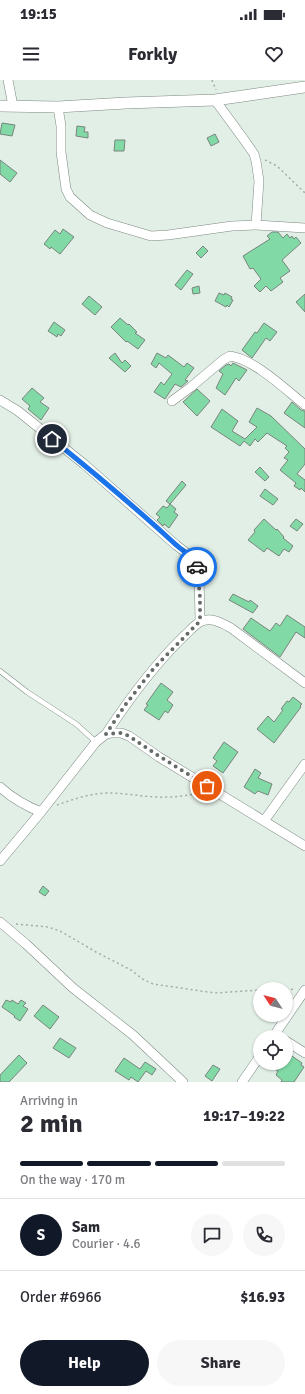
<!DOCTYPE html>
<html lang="en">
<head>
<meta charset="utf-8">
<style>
	:root { --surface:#fff; --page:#f7f7f7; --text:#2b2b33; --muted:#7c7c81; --line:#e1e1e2; --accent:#111827 }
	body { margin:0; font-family:Signika,sans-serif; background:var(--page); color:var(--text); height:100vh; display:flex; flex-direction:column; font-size:15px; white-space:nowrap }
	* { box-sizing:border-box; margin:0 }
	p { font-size:13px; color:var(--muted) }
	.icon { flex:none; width:22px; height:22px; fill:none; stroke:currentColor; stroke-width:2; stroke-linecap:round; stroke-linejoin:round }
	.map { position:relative; height:1002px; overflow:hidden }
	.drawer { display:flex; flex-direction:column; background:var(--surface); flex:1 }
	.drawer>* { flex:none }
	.needle { width:26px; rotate:306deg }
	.buttons { position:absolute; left:253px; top:902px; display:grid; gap:8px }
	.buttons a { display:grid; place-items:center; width:40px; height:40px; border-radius:50%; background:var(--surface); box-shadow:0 1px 3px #0004; font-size:20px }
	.pin { position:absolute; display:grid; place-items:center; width:34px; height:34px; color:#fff; margin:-17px; border:2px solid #fff; border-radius:50%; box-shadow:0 1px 4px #0007 }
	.courier { position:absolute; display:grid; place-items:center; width:40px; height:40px; margin:-20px; border:3px solid #1a73e8; border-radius:50%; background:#fff; color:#222; box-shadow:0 1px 5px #0007 }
	.head em { font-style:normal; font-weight:700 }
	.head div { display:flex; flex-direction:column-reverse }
	.head { display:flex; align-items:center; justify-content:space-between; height:68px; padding:0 20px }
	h1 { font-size:26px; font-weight:700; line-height:30px }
	.bar { display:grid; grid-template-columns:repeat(4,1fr); gap:6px 4px; align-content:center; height:48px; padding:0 20px }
	.bar i { height:5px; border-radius:3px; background:var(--line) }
	.bar .on { background:var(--accent) }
	.bar p { grid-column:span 4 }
	.line { display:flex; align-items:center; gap:10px; padding:0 20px; border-top:1px solid var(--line) }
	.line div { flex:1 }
	.round { display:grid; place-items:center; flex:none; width:42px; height:42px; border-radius:21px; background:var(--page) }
	.primary-button { display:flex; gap:8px; margin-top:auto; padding:8px 20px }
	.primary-button a { flex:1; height:46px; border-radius:24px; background:var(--accent); color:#fff; font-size:16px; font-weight:700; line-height:46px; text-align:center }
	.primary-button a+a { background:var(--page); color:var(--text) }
	.status { display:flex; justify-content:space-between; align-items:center; height:28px; padding:0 20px; background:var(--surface); direction:ltr }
	.status svg { height:11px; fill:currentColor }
	header { display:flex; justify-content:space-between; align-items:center; height:52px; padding:0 20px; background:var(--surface); font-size:18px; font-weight:700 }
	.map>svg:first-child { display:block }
	.building { fill:#81daa6; stroke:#79847d }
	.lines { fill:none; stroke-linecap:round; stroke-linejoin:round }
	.service-casing { stroke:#7d8981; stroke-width:5.5 }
	.minor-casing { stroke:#7d8981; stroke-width:10 }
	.tertiary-casing { stroke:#7d8981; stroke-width:12 }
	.path { stroke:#a2aca5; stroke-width:1.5; stroke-dasharray:2 3; stroke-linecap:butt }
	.service { stroke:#fff; stroke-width:4.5 }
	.minor { stroke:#fff; stroke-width:9 }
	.tertiary { stroke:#fff; stroke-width:11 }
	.done { stroke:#656c67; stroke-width:4; stroke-dasharray:0 7.2 }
	.route { stroke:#1a73e8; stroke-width:5 }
</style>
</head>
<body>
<div class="status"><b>19:15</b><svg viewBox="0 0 49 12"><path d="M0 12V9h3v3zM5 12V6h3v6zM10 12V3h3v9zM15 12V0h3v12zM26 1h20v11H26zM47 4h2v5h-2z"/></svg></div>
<header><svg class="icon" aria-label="menu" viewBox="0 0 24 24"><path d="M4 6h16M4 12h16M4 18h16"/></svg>Forkly<svg class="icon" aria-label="heart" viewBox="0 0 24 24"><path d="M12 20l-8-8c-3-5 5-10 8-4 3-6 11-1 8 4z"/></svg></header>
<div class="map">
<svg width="305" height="1002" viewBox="0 0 305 1002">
	<rect width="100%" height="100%" fill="#e2efe6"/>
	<path class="building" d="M2 43 15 45 12 56 0 54Z
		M77 46 85 47 84 52H88V58L76 56Z
		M215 54 219 62 211 66 207 58Z
		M115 60H125L124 71H114Z
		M0 80 17 93 10 102 0 94Z
		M63 149 74 157 60 174 51 167 50 169 44 164 55 150 60 154Z
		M272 152H278L283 158 287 154 290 158 292 156 294 159 296 157 301 163 282 180 290 191 280 198 283 202 271 211 266 206 260 212 254 206 261 199 253 188 250 189 243 176 270 159 267 156Z
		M203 166 208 171 201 178 196 173Z
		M187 190 193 194 181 210 175 205Z
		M199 206 200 213 193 214 192 208Z
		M219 213 224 215 225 213 232 217 231 219 233 220 229 227 227 225 226 227 215 221Z
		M305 214V232L296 222Z
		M89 216 102 227 95 235 82 224Z
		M120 238 128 245 129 244 137 252 135 253 145 260 138 269 127 261 126 262 111 247Z
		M54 242 65 250 61 256 58 254 57 257 48 251Z
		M264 243 277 252 270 261 266 258 252 278 242 270 255 252 257 253Z
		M115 273 122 283 125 280 131 286 125 292 109 278Z
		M157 273 166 278 168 275 184 287 187 283 194 288 185 300 188 301 181 307 175 304 165 319 154 312 161 302 164 305 172 294 159 283 156 288 151 284Z
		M233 283 247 290 239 301 236 298 225 315 216 308 223 294 219 291 226 285 229 284 231 286Z
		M32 308 44 318 40 322 49 328 41 340 28 329 30 326 22 319Z
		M197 309 210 321 197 336 183 322Z
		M292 322 301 330 305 331V348L284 333Z
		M257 328 271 336 305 369V384L297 394 305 400V412L301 408 300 410 294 406 296 403 280 390 288 380 284 378 289 372 285 368 287 366 267 353 258 362 255 359 250 366 244 361 240 366 211 347 222 329 238 341 232 351 245 359 257 347 249 342Z
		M260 387 269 397 265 401 255 392Z
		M182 401 186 405 170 424 166 421Z
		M265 409 278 419 273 425 260 416Z
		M170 424 176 429 174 432 178 435 169 448 164 444 163 446 157 440 160 437 156 434 163 426 167 428Z
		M264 439 276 450 277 449 284 457 283 458 293 466 289 472 284 469 279 476 267 468 264 472 248 460 255 452 254 450Z
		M296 439 303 444 297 451 290 446Z
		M233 514 249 522 250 520 258 526 253 533 229 520Z
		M287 535 305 547V558L296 552 280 577 243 549 251 538 270 551 276 543 280 546Z
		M161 603 173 612 167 620 173 625 168 633 165 631 159 640 144 630 148 625 146 624Z
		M293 617 302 624 300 626 301 627 274 663 257 649 268 636 274 642 283 630 281 629 287 621 289 622Z
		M224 662 238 672 223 693 213 686 217 681 213 678Z
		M255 689 261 693 258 698 272 704 268 715 258 711 255 714 244 707Z
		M43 806 49 811 45 816 39 812Z
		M6 920 11 922 12 920 18 924 21 920 26 923 23 926 28 929 20 941 14 937 15 936 2 927Z
		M43 925 59 937 50 949 34 936Z
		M60 958 76 968 69 978 53 968Z
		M289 974 302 983 301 985 304 987 294 1002H281L282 1000 276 995 278 991 276 990 280 983H286V979Z
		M19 975 27 983 9 1002H0V995Z
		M124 978 140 989 145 982 156 989 152 995 146 991 138 1002 131 997 129 1000 115 991Z
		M213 985 220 989 212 1001 205 996Z"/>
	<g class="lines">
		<g class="service-casing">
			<path id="service" d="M0 591 27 612 76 644 96 662"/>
		</g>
		<g class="minor-casing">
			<path id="minor" d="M8 0 13 26
				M215 20 245 61 254 74 256 81 259 101 256 145
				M58 27 61 46V72L66 109 70 117 90 135 107 143 151 156 168 155 232 146 256 145 305 148
				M0 320 18 331 84 384 176 465 193 478 195 481 199 493 200 541
				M172 321 191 307 223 280 230 276C254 279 286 310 305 325
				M106 654C129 619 154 585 184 556 189 552 194 545 200 542 210 536 222 543 231 548L305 603
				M0 707C12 718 26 726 41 732
				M264 741 305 684
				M0 781 41 732 96 662 106 654 111 653H121L129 656 159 677 305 766
				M0 842 26 864 73 908 133 955 183 1002
				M273 957 305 910
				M286 961 305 973
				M242 1002 260 976"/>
		</g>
		<g class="tertiary-casing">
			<path id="tertiary" d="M0 26 58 27 126 23 215 20 305 7"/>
		</g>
		<path class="path" d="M212 0 216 10
			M265 80 277 86 305 113
			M57 725C74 719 94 712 113 713 132 714 150 718 169 717 180 717 191 714 203 713
			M16 844 48 847 60 851 96 872 131 890 144 900 153 904 215 913 260 910
			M286 910 296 909"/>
		<use href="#service" class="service"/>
		<use href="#minor" class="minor"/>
		<use href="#tertiary" class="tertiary"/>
	</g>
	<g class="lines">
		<path class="done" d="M197 487 200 517V541L154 588 126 624 106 654 121 653 129 656 159 676 207 706"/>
		<path class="route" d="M52 359C93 392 135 427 174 463 182 471 193 475 197 487"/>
	</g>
</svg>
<div class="buttons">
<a><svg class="needle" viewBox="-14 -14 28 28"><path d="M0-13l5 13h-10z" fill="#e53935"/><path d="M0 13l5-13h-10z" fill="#7c7c81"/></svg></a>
<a><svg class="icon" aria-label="locate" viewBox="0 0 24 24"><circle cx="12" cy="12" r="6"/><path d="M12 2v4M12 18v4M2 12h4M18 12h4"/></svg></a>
</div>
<div class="pin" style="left:207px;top:706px;background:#ea580c"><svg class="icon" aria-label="bag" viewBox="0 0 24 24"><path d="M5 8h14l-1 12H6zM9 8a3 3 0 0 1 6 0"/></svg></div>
<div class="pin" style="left:52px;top:359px;background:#1f2937"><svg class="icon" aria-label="home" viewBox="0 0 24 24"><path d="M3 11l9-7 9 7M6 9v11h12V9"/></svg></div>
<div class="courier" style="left:197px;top:487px"><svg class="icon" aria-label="car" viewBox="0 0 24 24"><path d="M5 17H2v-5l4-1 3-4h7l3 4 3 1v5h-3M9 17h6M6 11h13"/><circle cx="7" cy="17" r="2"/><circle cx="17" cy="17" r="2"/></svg></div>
</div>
<section class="drawer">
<div class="head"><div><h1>2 min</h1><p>Arriving in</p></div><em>19:17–19:22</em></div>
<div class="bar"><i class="on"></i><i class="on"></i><i class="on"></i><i></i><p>On the way · 170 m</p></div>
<div class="line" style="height:72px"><b class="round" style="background:var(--accent);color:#fff">S</b><div><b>Sam</b><p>Courier · 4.6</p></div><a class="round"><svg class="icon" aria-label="chat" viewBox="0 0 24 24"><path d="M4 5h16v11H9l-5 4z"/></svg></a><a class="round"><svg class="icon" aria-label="phone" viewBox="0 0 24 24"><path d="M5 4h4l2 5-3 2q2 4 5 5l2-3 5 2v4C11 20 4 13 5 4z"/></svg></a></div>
<div class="line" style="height:52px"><div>Order #6966</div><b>$16.93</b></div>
<div class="primary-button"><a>Help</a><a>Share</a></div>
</section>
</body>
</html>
